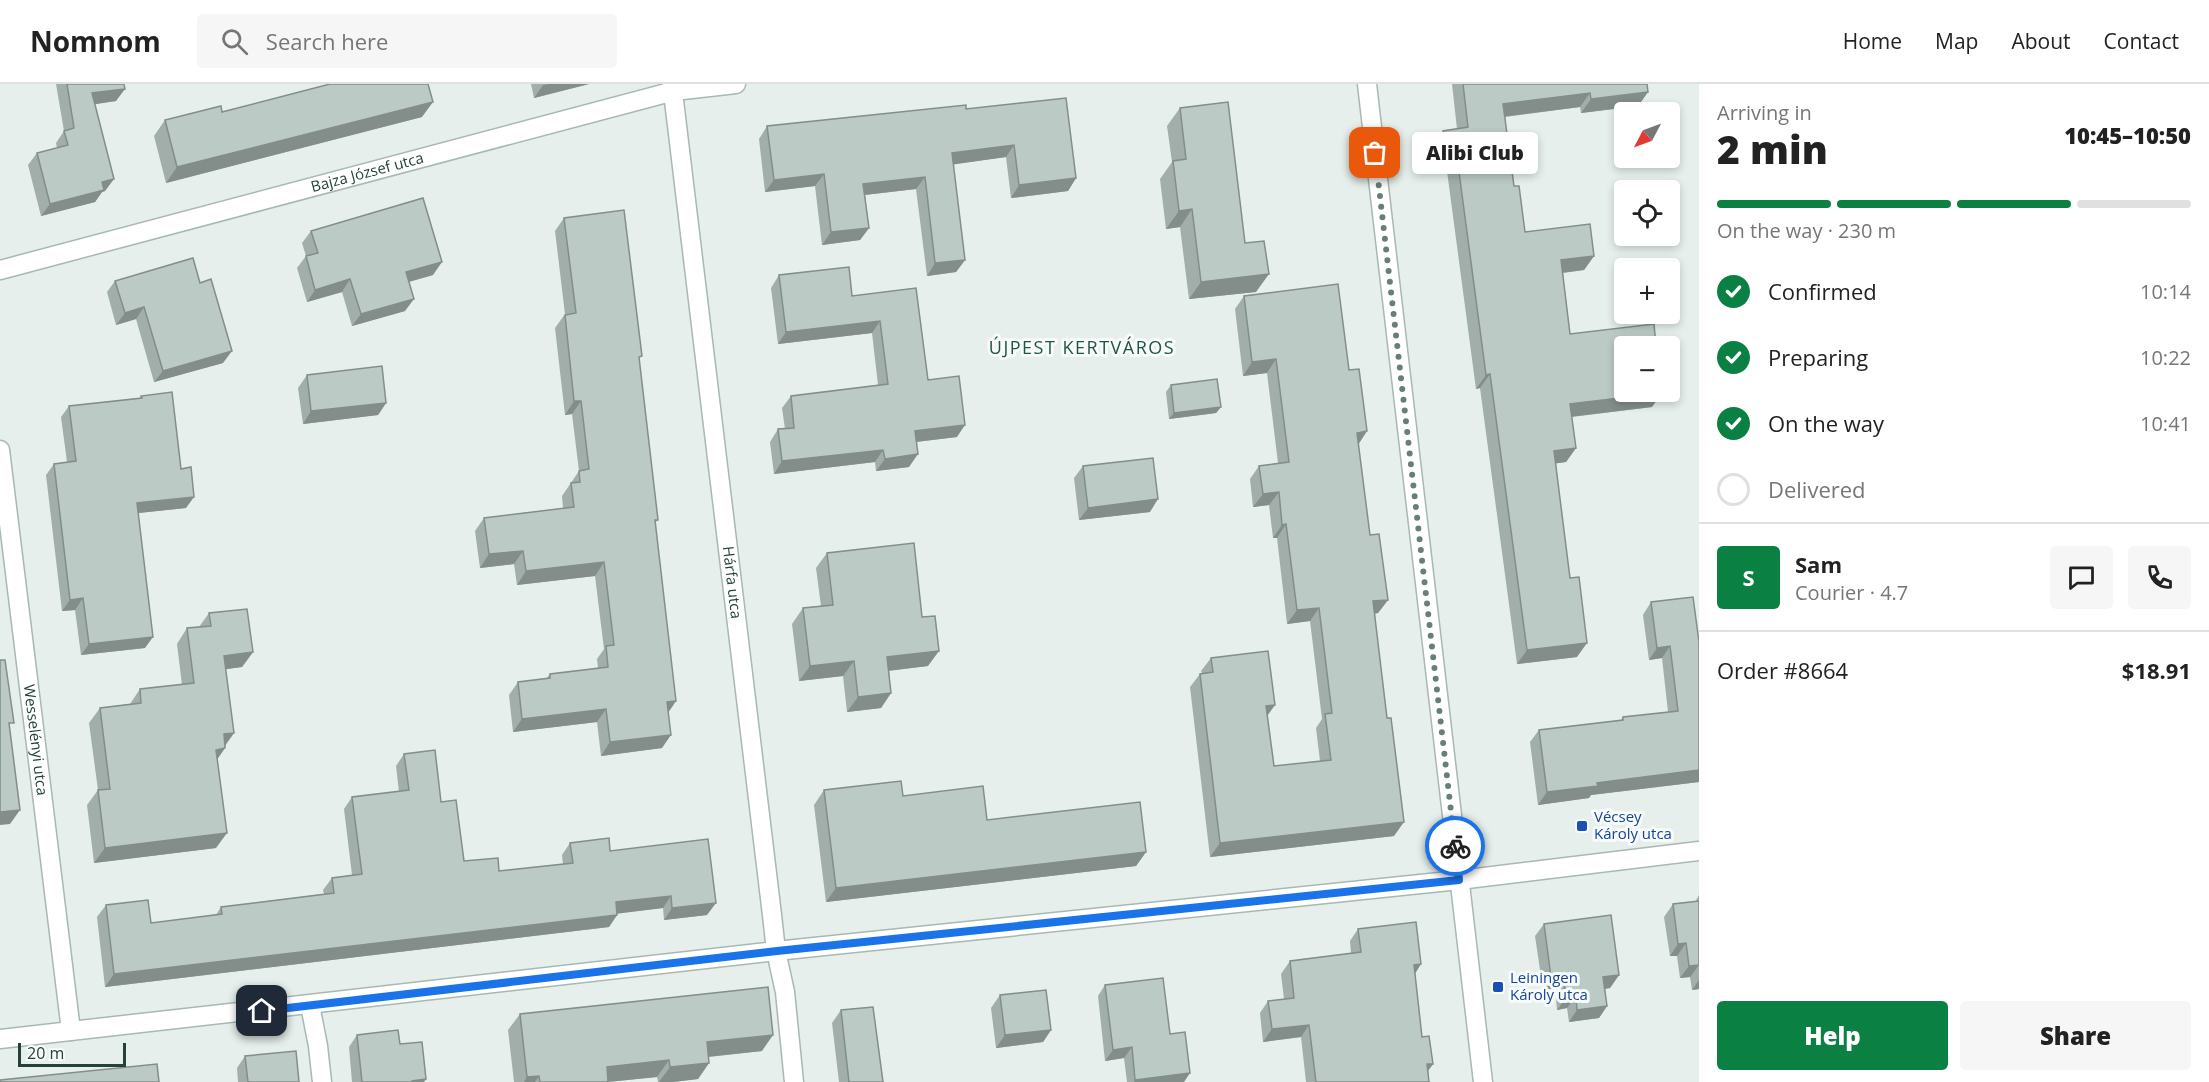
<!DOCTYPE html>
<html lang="en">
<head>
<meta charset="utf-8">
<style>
	:root { --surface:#fff; --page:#f6f6f6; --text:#222; --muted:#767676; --line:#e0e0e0; --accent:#0b8043 }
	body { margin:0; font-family:"Open Sans",sans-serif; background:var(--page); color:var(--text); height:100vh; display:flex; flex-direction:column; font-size:22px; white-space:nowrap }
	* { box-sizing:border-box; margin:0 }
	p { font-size:20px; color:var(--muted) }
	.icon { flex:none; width:33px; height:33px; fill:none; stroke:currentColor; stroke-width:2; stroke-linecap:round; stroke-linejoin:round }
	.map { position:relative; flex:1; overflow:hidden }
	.side { display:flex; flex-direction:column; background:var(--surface); width:510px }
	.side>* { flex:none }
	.needle { width:39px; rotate:229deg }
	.buttons { position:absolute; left:1614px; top:18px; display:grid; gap:12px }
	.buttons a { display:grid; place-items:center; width:66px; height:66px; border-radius:6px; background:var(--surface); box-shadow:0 3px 9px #0003; font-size:30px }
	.scale { position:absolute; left:18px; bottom:15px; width:108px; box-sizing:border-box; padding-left:6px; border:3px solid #24423a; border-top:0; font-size:16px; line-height:21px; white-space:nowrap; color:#24423a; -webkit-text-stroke:4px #f7fbf9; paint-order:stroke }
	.pin { position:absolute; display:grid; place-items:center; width:51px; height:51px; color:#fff; margin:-26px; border-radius:12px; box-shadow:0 3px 9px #0006 }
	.courier { position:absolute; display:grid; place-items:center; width:60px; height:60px; margin:-30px; border:4px solid #1a73e8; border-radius:50%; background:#fff; color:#222; box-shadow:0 2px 8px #0007 }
	.bubble { position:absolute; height:42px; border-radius:6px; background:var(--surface); box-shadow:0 3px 9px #0003; font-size:20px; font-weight:800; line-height:42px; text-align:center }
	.overview em { font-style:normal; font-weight:800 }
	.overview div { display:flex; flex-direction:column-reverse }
	.overview { display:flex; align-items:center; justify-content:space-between; height:102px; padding:0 18px }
	h1 { font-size:39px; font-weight:800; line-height:45px }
	.bar { display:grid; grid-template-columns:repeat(4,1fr); gap:9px 6px; align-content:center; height:72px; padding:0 18px }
	.bar i { height:8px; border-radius:4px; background:var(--line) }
	.bar .on { background:var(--accent) }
	.bar p { grid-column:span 4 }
	.line { display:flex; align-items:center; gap:15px; padding:0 18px; border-top:2px solid var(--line) }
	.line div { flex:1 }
	.round { display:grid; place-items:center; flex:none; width:63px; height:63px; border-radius:6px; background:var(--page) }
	ol { padding:0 18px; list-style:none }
	li { display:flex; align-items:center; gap:18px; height:66px }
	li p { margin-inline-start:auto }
	li .icon { padding:6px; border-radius:50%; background:var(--accent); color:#fff; stroke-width:4 }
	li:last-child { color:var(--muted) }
	li i { width:33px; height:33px; border:3px solid var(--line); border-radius:50% }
	.button { display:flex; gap:12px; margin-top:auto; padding:12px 18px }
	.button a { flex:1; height:69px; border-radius:6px; background:var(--accent); color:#fff; font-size:24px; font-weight:800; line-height:69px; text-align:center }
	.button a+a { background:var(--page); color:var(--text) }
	header { display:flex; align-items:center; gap:36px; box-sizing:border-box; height:84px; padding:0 30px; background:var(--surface); border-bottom:2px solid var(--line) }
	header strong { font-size:28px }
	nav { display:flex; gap:33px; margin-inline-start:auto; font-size:21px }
	.search { width:420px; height:54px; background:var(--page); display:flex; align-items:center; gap:15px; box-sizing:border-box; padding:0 21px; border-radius:6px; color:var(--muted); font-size:22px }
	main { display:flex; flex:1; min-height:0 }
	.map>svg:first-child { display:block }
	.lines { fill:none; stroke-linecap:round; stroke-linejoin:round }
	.minor-casing { stroke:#a8b8b2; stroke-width:21 }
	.tertiary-casing { stroke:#a8b8b2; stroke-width:21 }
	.minor { stroke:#fff; stroke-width:18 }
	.tertiary { stroke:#fff; stroke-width:18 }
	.wall { fill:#a1aea9 }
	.shaded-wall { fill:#838d89 }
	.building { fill:#bbcac4; stroke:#838d89; stroke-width:1.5 }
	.done { stroke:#687f78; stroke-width:6; stroke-dasharray:0 10.8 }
	.route { stroke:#1a73e8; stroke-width:8 }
	.transit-dot { fill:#1a4fb4; stroke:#f7fbf9; stroke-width:2 }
	.labels { text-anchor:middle; stroke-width:6; stroke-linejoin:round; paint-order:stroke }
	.street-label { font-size:15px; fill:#24423a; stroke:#f7fbf9 }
	.transit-label { font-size:15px; fill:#164399; stroke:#f7fbf9; text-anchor:start }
	.quarter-label { font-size:18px; letter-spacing:1.5px; fill:#1f5548; stroke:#f7fbf9 }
</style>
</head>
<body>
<header>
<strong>Nomnom</strong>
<div class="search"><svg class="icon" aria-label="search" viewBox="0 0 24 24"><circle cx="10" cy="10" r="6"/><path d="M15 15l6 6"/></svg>Search here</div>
<nav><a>Home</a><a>Map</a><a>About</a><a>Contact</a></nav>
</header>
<main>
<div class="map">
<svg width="1699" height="998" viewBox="0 0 1699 998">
	<rect width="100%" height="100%" fill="#e6efeb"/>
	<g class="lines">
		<g class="minor-casing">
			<g id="minor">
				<path id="s1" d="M672 0 772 831 776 867 785 908 794 998"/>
				<path d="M1367 0 1483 998"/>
				<path id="s2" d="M0 186 674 7 736 0"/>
				<path id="s3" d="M0 366 71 947"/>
				<path d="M310 921 318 962 322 998"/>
			</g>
		</g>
		<g class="tertiary-casing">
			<path id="tertiary" d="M0 955 776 867 1459 796 1699 767"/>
		</g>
		<use href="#minor" class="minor"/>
		<use href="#tertiary" class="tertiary"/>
	</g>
	<path class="wall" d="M56 0H124L116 17 95 20 105 107 102 108 95 118 41 132 28 81 37 69 57 64 56 59 64 47Z
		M531 0H589L534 14Z
		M1452 0H1647L1648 8 1638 22 1581 29 1580 23 1505 33 1514 102 1525 148 1594 172 1584 186 1563 189 1570 250 1652 323 1572 333 1576 364 1566 378 1556 379 1577 573 1517 580 1480 304 1476 305 1447 87 1436 88 1433 61 1443 47 1457 45Z
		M1180 24 1245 159 1256 208 1189 215 1180 143 1166 145 1160 95 1172 78 1167 42Z
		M966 25 1076 94 1068 107 1011 114 1006 73 953 80 965 176 956 188 927 192 916 105 865 111 869 144 860 156 822 161 815 102 765 108 759 55 767 42Z
		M222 28 422 33 166 99 154 52 165 36Z
		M564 134 639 276 658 436 655 439 676 617 668 629 662 664 601 672 597 638 513 648 509 611 518 598 546 595 550 590 598 584 597 575 604 565 595 492 517 501 514 480 480 484 475 447 484 434 563 424 562 412 579 387 572 330 565 331 555 244 565 230 555 147Z
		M311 147 433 191 409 198 405 227 352 242 342 208 307 218 297 184 306 172 302 159Z
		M779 191 852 212 916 204 928 296 957 353 916 358 909 383 876 387 875 378 774 390 770 358 778 345H785L782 324 791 312 878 301 872 249 778 260 771 204Z
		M115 197 223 279 154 298 136 235 116 241 107 208Z
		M1244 212 1349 286 1367 347 1358 360 1370 451 1388 516 1378 529 1375 530 1394 752 1210 773 1190 603 1200 590 1202 589 1201 587 1211 574 1267 632 1274 682 1320 677 1316 644 1322 635 1310 537 1287 540 1277 454H1273L1269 421 1253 423 1250 395 1259 382 1278 379 1267 289 1243 292 1235 225Z
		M307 291 386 319 378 331 303 340 298 304Z
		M1171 301 1221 323 1216 329 1169 335 1166 308Z
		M141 312 186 424 138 429 145 564 81 571 75 526 62 527 46 391 54 380 67 378 61 333 69 322 140 314Z
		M1083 382 1150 428 1079 436 1074 394Z
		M827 469 928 582 889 587 891 609 881 624 847 628 843 592 799 597 792 540 803 524 821 522 816 484Z
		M1693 513 1699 698 1591 711 1589 714 1538 721 1530 658 1539 646 1620 637 1623 633 1668 628 1662 574 1649 576 1643 531 1651 518Z
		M209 529 253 568 242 583 225 585 234 649 225 662V664L217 675 216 764 94 779 87 721 98 706 89 639 100 624 130 620 140 605 182 601 177 560 187 544 199 543Z
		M404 670 441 718 464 777 499 787 563 780 562 771 570 759 610 767 707 831 664 836 663 824 617 829V831L609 843 105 903 97 833 106 821 151 839 216 831 221 823 324 810 323 806 332 794 352 791 344 725 352 713 399 708 396 682Z
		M824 706 903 712 987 736 1146 768 1136 782 826 818 814 721Z
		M1699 811V905L1692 906 1690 893 1680 894 1677 872H1670L1664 833 1673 820 1695 818Z
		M1544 840 1619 891 1610 904 1605 905 1607 922 1599 934 1569 938 1567 924 1557 926 1555 904 1543 906 1535 852Z
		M1358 845 1415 890 1422 953 1433 980 1428 987 1429 998H1306L1301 953 1263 958 1260 929 1268 917 1284 915 1281 890 1290 877 1351 869 1350 857Z
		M1105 901 1170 950 1184 998H1127L1124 974 1105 977 1098 912Z
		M1000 911 1051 946 1043 958 996 964 991 924Z
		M841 926 883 998H839L832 939Z
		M520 930 762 967 709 973V979L698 995 673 998H658L657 993 608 998H514L508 946Z
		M357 951 400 960 424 998H352L349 963Z
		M245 972 299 998H238L237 984Z"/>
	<path class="shaded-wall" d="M549 0H589L534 14 543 1Z
		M125 5 116 17 83 22 92 9Z
		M1648 8 1638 22 1581 29 1591 15Z
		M1590 9 1580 23 1493 34 1503 20Z
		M433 18 422 33 166 99 177 83Z
		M1014 61 1006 73 943 82 952 69Z
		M1457 73 1447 87 1436 88 1446 74Z
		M824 90 815 102 765 108 774 96Z
		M925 93 916 105 855 112 863 100Z
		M1076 94 1068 107 1011 114 1019 101Z
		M114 95 105 107 102 108 95 118 41 132 50 120 102 98Z
		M1192 125 1180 143 1166 145 1179 127Z
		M869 144 860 156 822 161 831 148Z
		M1594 172 1584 186 1552 190 1561 176Z
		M965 176 956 188 927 192 935 179Z
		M442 178 433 191 397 201 406 188Z
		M1269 190 1256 208 1189 215 1201 198Z
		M350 195 342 208 307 218 315 206Z
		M414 215 405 227 352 242 361 230Z
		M144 223 136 235 116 241 125 229Z
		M880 237 872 249 778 260 786 248Z
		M232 267 223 279 154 298 163 287Z
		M1276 275 1267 289 1243 292 1252 278Z
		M1490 290 1480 304 1476 305 1486 291Z
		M1662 309 1652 323 1560 334 1570 320Z
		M574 317H581L572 330 565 331Z
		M386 319 378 331 303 340 311 327Z
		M1221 323 1216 329 1169 335 1174 329Z
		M965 341 957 353 907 359 915 347Z
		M1367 347 1358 361 1357 349Z
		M1576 364 1566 378 1545 381 1554 367Z
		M883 366 875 378 774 390 782 377Z
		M918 370 909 383 876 387 885 375Z
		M1279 408 1269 421 1253 423 1263 410Z
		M194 413 186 424 129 430 137 419Z
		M1158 415 1150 428 1079 436 1088 424Z
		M1286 440 1277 454H1273L1282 441Z
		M523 467 514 480 480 484 489 470Z
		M604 478 595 492 517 501 526 487Z
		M83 514 75 526 62 527 70 516Z
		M1388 516 1378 529 1363 531 1373 517Z
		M1319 524 1310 537 1287 540 1297 526Z
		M153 553 145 564 81 571 89 560Z
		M1587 559 1577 573 1517 580 1527 566Z
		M1670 562 1662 574 1649 576 1657 564Z
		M939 567 928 582 877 588 887 573Z
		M253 568 242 583 213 587 224 572Z
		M854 577 843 592 799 597 810 582Z
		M891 609 881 624 847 628 858 613Z
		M676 617 667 630V618Z
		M1275 621 1265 635 1266 622Z
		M606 625 597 638 513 648 522 635Z
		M234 649 223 664 224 650Z
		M671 651 662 664 601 672 610 658Z
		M225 664 214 680 216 666Z
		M1699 686V698L1591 711 1589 714 1538 721 1547 708 1597 699Z
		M20 726 10 740 0 741V728Z
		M1404 738 1394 752 1210 773 1220 759Z
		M227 749 216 764 94 779 105 764Z
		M1146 768 1136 782 826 818 836 804Z
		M671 812 663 824 607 831 616 818Z
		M716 819 707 831 664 836 672 824Z
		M617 831 609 843 105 903 114 890Z
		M1686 859 1677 872H1670L1678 860Z
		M1421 880 1413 893 1414 881Z
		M1699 881 1690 893 1680 894 1689 882Z
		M1563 891 1555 904 1543 906 1551 893Z
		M1619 891 1610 904 1595 906 1603 893Z
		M1699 896V905L1692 906Z
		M1576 912 1567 924 1557 926 1566 914Z
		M1607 922 1599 934 1569 938 1577 926Z
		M1309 941 1301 953 1263 958 1272 945Z
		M1051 946 1043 958 996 964 1005 951Z
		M773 951 762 967 696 974 707 958Z
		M1132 963 1124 974 1105 977 1113 966Z
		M669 976 657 993 607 998V983Z
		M709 979 698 995 673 998H659L670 983Z
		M1427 980H1433L1424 992Z
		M1190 989 1184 998H1134L1135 996Z
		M539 992 535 998H524L527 993Z
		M426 995 424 998H411L412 997Z"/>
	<path class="building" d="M67 0H124L125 5 92 9 114 95 102 98 104 106 50 120 37 69 68 61 64 47 74 44Z
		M330 0H428L433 18 177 83 165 36 221 22 222 28Z
		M1463 0H1647L1648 8 1591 15 1590 9 1503 20 1514 102H1519L1525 148 1590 140 1594 172 1561 176 1570 250 1654 240 1656 262H1624V308H1662V309L1570 320 1576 364 1554 367 1570 494 1579 493 1587 559 1527 566 1490 290 1486 291 1457 73 1446 74 1443 47 1468 43Z
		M1066 14 1076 94 1019 101 1014 61 952 69 965 176 935 179 925 93 863 100 869 144 831 148 824 90 774 96 767 42 966 21V25Z
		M1228 18 1245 159 1264 157 1269 190 1201 198 1192 125 1179 127 1173 77 1186 75 1180 24Z
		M423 114 442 178 406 188 414 215 361 230 350 195 315 206 306 172 318 169 311 147Z
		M624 126 642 272 639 273 658 436H655L676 617 667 618 671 651 610 658 606 625 522 635 518 598 550 594V590L608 583 606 562 614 561 604 478 526 487 523 467 489 470 484 434 574 423 571 399 580 398 579 387 589 385 581 317H574L565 231 576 229 564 134Z
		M193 174 200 199 211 195 232 267 163 287 144 223 125 229 115 197Z
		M849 183 852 212 916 204 928 296 959 292 965 341 915 347 918 370 885 375 883 366 782 377 778 345 794 344 791 312 888 300 880 237 786 248 779 191Z
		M1338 200 1349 286 1359 285 1367 347 1357 349 1370 451 1379 450 1388 516 1373 517 1387 634H1391L1404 738 1220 759 1200 590 1213 588 1211 574 1268 567 1275 621 1266 622 1274 682 1331 676 1325 630 1332 629 1319 524 1297 526 1286 440 1282 441 1279 408 1263 410 1259 382 1289 378 1276 275 1252 278 1244 212Z
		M382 282 386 319 311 327 307 291Z
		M1217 295 1221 323 1174 329 1171 301Z
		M172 308 181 385 191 383 194 413 137 419 153 553 89 560 83 514 70 516 54 380 76 377 69 322 142 314 141 312Z
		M1153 374 1158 415 1088 424 1083 382Z
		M914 459 922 533 935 532 939 567 887 573 891 609 858 613 854 577 810 582 803 524 833 521 827 469Z
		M1693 513 1699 558V686L1597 699 1598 702 1547 708 1539 646 1623 636V633L1678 627 1670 562 1657 564 1651 518Z
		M247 525 253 568 224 572 234 649 224 650 225 664 216 666 227 749 105 764 98 706 110 705 100 624 141 619 140 605 194 599 187 544 211 542 209 529Z
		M0 576H5L14 639H9L20 726 0 728Z
		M435 666 441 718 456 716 464 777 498 774 499 787 573 779 570 759 609 754 610 767 708 755 716 819 672 824 671 812 616 818 617 831 114 890 106 821 148 816 151 839 222 830 221 823 334 809 332 794 362 790 352 713 409 706 404 670Z
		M901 697 903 712 983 702 987 736 1140 718 1146 768 836 804 824 706Z
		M1699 817V881L1689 882 1686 859 1678 860 1673 820Z
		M1611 831 1619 891 1603 893 1607 922 1577 926 1576 912 1566 914 1563 891 1551 893 1544 840Z
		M1416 838 1421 880 1414 881 1422 953 1429 952 1433 980H1427L1429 998H1316L1309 941 1272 945 1268 917 1294 914 1290 877 1361 868 1358 845Z
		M1163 894 1170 950 1185 948 1190 989 1135 996 1132 963 1113 966 1105 901Z
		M768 903 773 951 707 958 709 979 670 983 669 976 607 983 608 998H540L539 992 527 993 520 930Z
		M1046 906 1051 946 1005 951 1000 911Z
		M873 923 883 998H849L841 926Z
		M398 946 400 960 422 958 426 995 412 997V998H362L357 951Z
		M296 967 299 998H248L245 972Z
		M157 980 159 998H0V996Z"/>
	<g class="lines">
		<path class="done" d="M1375 69 1455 762"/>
		<path class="route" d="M262 927 777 867 1459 796 1455 762"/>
	</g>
	<g class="transit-dot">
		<rect x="1576" y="736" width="12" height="12" rx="3"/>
		<rect x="1492" y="897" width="12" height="12" rx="3"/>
	</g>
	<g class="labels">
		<g class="street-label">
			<text dy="5" stroke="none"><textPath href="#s2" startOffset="380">Bajza József utca</textPath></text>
			<text dy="5" stroke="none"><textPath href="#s1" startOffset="502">Hárfa utca</textPath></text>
			<text dy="5" stroke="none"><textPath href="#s3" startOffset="292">Wesselényi utca</textPath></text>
		</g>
		<g class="transit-label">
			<text x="1594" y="738">Vécsey<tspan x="1594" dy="17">Károly utca</tspan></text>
			<text x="1510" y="899">Leiningen<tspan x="1510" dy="17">Károly utca</tspan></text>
		</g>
		<g class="quarter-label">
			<text x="1082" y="270">ÚJPEST KERTVÁROS</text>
		</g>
	</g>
</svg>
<div class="buttons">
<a><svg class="needle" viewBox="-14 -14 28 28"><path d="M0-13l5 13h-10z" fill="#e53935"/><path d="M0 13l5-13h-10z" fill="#767676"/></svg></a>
<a><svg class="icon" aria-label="locate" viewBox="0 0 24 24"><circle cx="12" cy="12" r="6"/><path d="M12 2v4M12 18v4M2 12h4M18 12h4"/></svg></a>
<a>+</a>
<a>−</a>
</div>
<div class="scale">20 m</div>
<div class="pin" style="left:1375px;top:69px;background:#ea580c"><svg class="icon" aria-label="bag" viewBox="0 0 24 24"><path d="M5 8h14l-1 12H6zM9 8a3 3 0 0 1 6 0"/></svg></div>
<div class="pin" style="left:262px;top:927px;background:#1f2937"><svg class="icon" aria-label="home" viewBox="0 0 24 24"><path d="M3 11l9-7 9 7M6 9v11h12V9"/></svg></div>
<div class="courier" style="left:1455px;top:762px"><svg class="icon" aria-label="bike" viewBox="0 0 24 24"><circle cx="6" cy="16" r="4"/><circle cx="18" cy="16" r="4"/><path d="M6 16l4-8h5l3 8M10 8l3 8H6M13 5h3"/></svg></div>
<div class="bubble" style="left:1412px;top:48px;width:126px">Alibi Club</div>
</div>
<section class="side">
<div class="overview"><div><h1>2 min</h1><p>Arriving in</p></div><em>10:45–10:50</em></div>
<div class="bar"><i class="on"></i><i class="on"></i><i class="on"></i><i></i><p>On the way · 230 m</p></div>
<ol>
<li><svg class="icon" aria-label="check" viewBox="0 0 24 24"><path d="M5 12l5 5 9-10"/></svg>Confirmed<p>10:14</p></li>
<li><svg class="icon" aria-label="check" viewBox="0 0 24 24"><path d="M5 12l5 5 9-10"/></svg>Preparing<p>10:22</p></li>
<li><svg class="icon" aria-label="check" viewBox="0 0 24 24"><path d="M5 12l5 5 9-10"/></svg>On the way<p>10:41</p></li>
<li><i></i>Delivered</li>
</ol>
<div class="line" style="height:108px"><b class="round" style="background:var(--accent);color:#fff">S</b><div><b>Sam</b><p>Courier · 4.7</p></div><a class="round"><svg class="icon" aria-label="chat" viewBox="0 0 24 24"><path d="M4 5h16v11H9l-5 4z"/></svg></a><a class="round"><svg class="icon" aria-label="phone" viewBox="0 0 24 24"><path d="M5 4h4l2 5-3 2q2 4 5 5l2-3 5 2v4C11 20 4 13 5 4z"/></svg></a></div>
<div class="line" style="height:78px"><div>Order #8664</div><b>$18.91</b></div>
<div class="button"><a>Help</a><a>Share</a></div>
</section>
</main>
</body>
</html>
